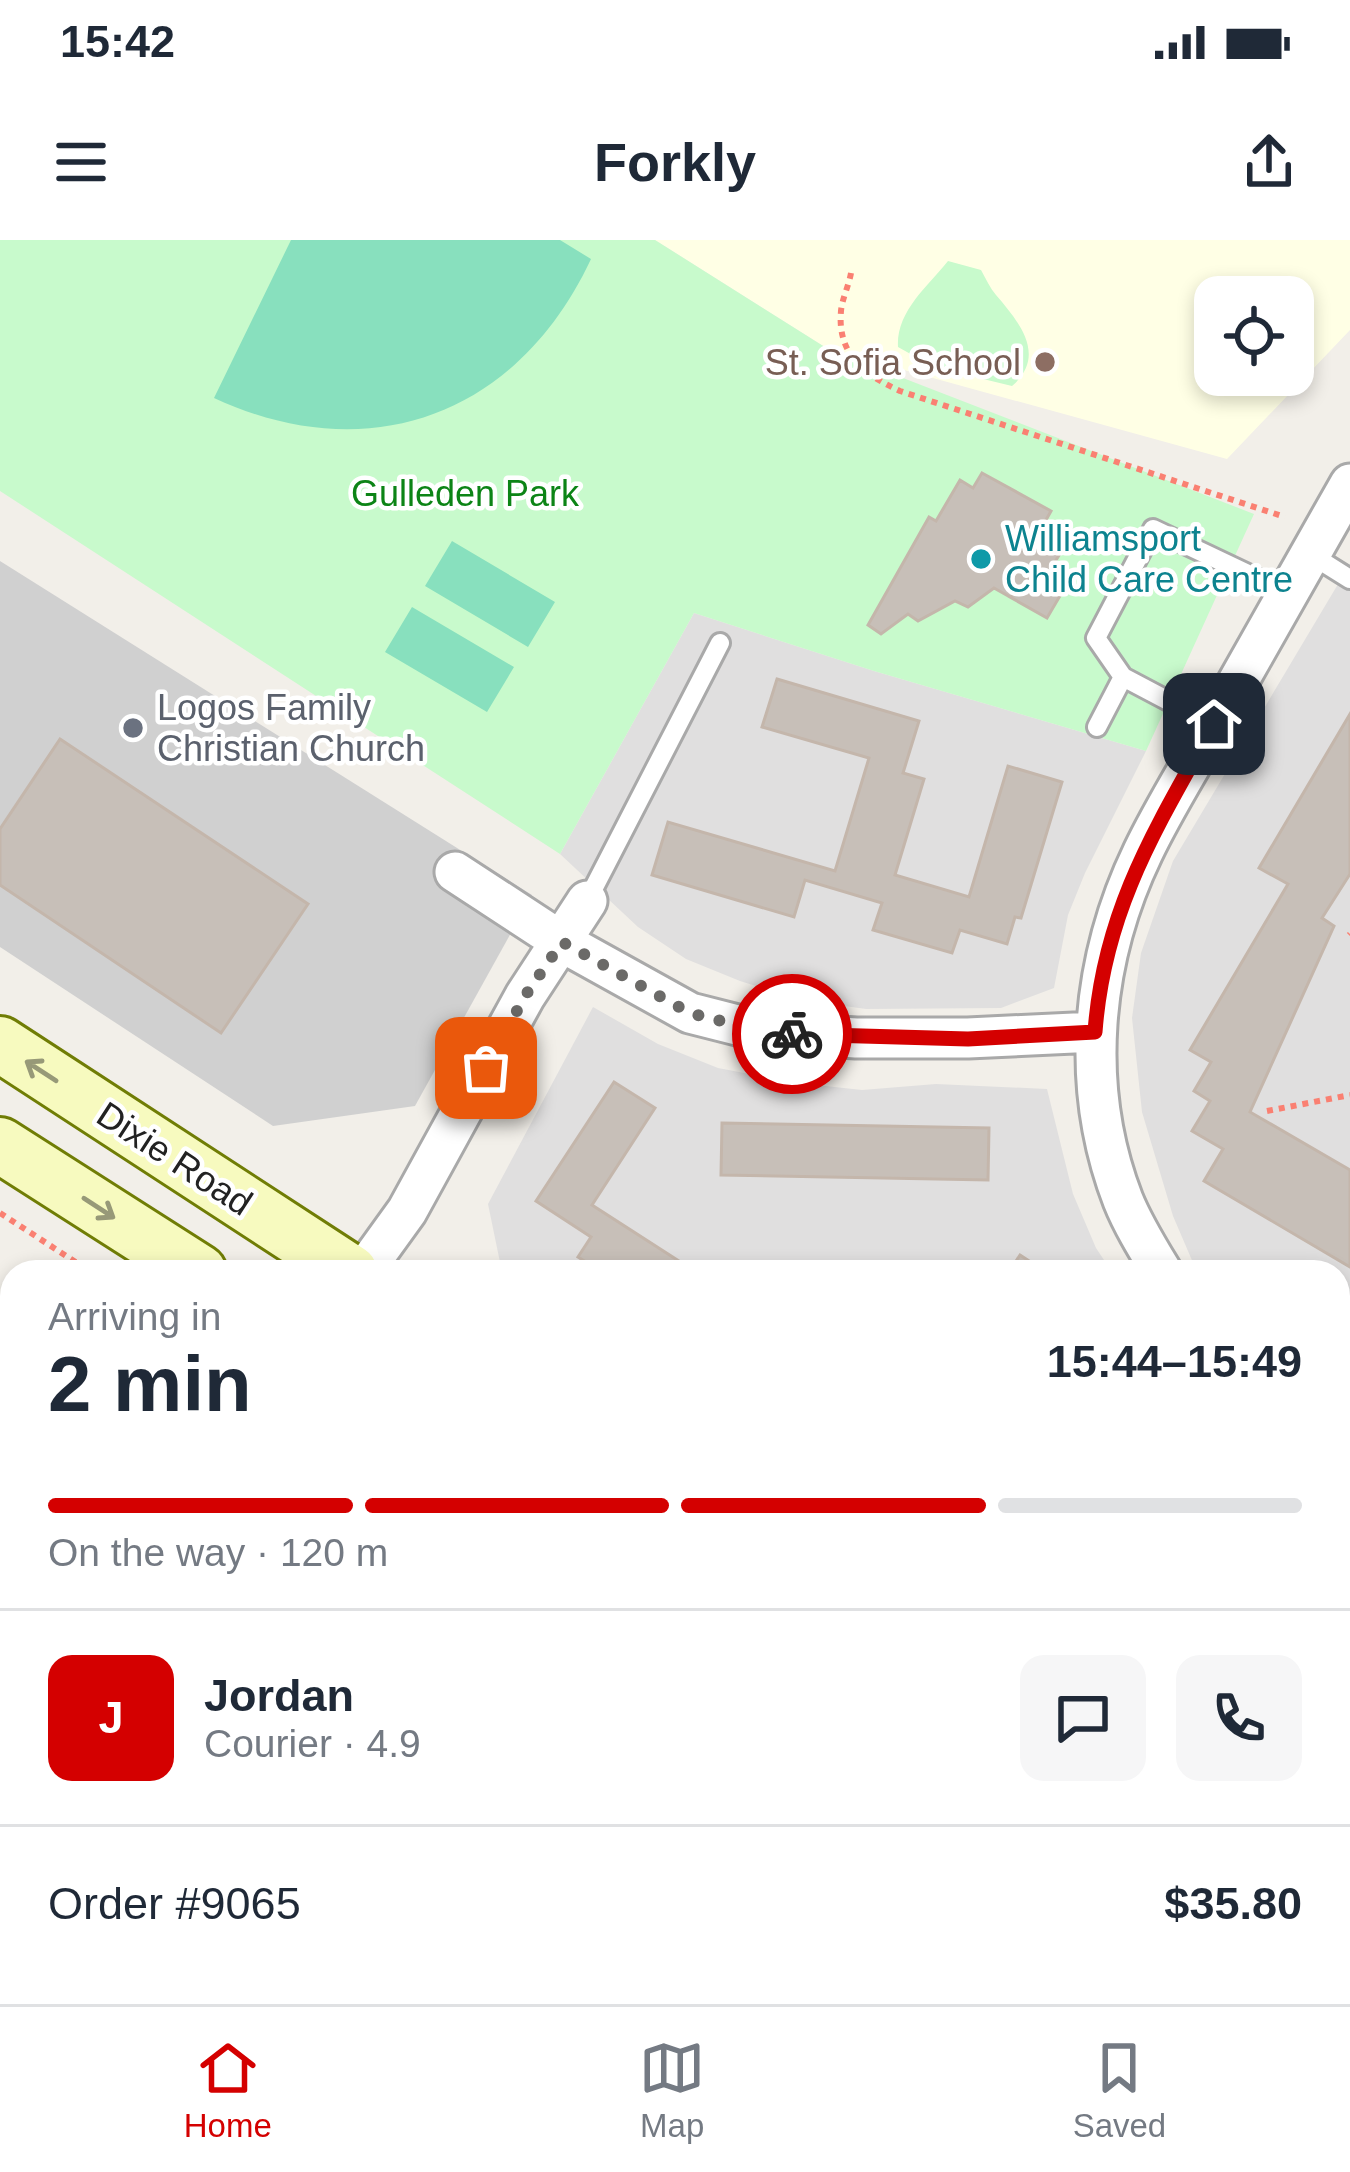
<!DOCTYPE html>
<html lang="en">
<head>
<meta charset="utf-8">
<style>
	:root { --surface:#fff; --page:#f6f6f7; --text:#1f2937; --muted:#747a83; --line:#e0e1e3; --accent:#d40000 }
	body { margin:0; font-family:Helvetica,sans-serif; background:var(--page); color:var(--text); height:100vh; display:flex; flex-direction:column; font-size:45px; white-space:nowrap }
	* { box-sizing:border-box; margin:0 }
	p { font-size:39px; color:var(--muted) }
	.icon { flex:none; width:66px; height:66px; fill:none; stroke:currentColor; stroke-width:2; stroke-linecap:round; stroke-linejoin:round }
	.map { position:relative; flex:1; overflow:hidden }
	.drawer { position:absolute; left:0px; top:1020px; width:1350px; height:744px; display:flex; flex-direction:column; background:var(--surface); border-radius:36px 36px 0 0; box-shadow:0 6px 18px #0003 }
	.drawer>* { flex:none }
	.tools { position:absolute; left:1194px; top:36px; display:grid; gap:24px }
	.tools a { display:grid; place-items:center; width:120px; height:120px; border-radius:24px; background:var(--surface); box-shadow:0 6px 18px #0003; font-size:60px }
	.pin { position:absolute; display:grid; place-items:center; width:102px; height:102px; color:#fff; margin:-51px; border-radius:24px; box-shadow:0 6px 18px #0006 }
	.courier { position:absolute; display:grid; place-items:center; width:120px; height:120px; margin:-60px; border:9px solid #d40000; border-radius:50%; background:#fff; color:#222; box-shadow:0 3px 15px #0007 }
	.summary em { font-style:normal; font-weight:800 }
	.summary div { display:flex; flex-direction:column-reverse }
	.summary { display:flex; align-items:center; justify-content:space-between; height:204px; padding:0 48px }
	h1 { font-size:78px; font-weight:800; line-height:90px }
	.bar { display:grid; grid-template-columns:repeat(4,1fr); gap:18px 12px; align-content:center; height:144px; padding:0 48px }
	.bar i { height:15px; border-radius:9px; background:var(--line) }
	.bar .current { background:var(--accent) }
	.bar p { grid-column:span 4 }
	.line { display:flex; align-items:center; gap:30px; padding:0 48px; border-top:3px solid var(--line) }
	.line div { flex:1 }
	.round { display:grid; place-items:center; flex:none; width:126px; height:126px; border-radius:24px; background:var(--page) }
	.status { display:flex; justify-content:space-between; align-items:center; height:84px; padding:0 60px; background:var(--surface); direction:ltr }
	.status svg { height:33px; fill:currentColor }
	header { display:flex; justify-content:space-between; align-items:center; height:156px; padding:0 48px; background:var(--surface); font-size:54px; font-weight:800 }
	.dock { display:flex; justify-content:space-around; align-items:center; height:168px; border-top:3px solid var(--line); background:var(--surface); font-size:33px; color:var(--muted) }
	.dock a { display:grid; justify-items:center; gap:6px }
	.dock .current { color:var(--accent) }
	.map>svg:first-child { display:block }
	.residential { fill:#e0dfdf }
	.education { fill:#ffffe5; fill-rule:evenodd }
	.religious { fill:#d0d0d0 }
	.park { fill:#c8facc }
	.pitch { fill:#88e0be }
	.parking { fill:#e2e2e2 }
	.building { fill:#c7bfb8; stroke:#c4b6ab; stroke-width:3 }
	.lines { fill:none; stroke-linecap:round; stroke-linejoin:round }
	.service-casing { stroke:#a9a9a9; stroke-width:24 }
	.minor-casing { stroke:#a9a9a9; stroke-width:45 }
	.secondary-casing { stroke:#707d05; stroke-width:60 }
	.path { stroke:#fa8072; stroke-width:6; stroke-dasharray:6 6; stroke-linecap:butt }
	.service { stroke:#fff; stroke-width:18 }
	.minor { stroke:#fff; stroke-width:39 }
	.secondary { stroke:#f7fabf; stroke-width:54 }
	.oneway { stroke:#979978 }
	.done { stroke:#6b6a68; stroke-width:12; stroke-dasharray:0 21.6 }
	.route { stroke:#d40000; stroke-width:15 }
	.education-dot { fill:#8d6e63; stroke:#fff; stroke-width:4.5 }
	.culture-dot { fill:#0f9aa8; stroke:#fff; stroke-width:4.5 }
	.worship-dot { fill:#6b7280; stroke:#fff; stroke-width:4.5 }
	.labels { text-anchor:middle; stroke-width:9; stroke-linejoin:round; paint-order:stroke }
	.education-label { font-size:36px; fill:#785e54; stroke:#fff; text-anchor:end }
	.park-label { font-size:36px; fill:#0c8416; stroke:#fff }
	.culture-label { font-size:36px; fill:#0d838f; stroke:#fff; text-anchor:start }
	.worship-label { font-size:36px; fill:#5b616d; stroke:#fff; text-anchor:start }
	.street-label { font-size:36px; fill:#222; stroke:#fff }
</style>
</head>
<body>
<div class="status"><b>15:42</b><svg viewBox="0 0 49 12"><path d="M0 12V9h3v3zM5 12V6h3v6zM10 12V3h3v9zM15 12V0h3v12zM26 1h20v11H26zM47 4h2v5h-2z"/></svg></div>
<header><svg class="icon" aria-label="menu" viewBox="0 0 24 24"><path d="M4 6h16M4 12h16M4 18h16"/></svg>Forkly<svg class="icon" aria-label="share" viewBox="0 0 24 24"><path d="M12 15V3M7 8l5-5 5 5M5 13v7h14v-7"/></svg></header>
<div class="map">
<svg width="1350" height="1764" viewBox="0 0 1350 1764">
	<rect width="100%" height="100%" fill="#f2efe9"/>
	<path class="residential" d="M1350 324V1189L1338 1180V1032H1197L1173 976 1142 872 1132 778 1141 713 1173 621Z
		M694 373 874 431 1146 511 1085 633 1068 675 1054 748 1001 768 866 769 801 760 740 741 686 719 638 687 560 614Z
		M593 767 658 804 718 828 798 843 862 850 936 844 1047 849 1073 954 1096 1008 1112 1032H502L488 964Z
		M12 1543V1752H923L917 1764H0V1555Z"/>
	<path class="education" d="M655 0H1350V90L1227 219 828 109ZM1215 57H1293V135H1215Z
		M923 1752H1189L1181 1764H917Z"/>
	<path class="religious" d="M0 321 532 655 415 866 273 886 0 707Z"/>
	<path class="park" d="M0 0H655L828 109 1254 274 1146 511 874 431 694 373 560 614 0 251Z
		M948 21 981 30C986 39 990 48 996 55 1020 83 1047 116 1012 146L946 130 923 121 898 107C896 72 927 47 948 21Z"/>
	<path class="pitch" d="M291 0H560L591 19C518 175 370 230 214 158Z
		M452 301 555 362 528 407 425 346Z
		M412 367 514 427 487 472 385 412Z"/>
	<path class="parking" d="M1338 1266 1350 1273V1399L1338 1391Z
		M1338 1477 1350 1484V1613L1338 1605Z"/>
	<path class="building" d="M982 233 1051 271 1036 298 1061 312 1045 338 1038 336 1010 357 994 348 968 367 955 361 918 381 908 374 881 394 868 385 929 277 936 281 960 240 973 248Z
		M1045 281 1057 287V311L1036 298Z
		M1053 325 1064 349 1047 378 1010 357 1038 336 1045 338Z
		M777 439 919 481 903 533 924 539 895 635 969 657 1008 526 1062 542 1021 678 1015 677 1007 704 960 690 952 713 873 690 882 663 805 640 794 677 652 635 668 582 835 631 869 518 762 487Z
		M1350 474V634L1322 678 1334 686 1250 872 1350 930V1027L1204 941 1223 909 1192 891 1210 861 1194 851 1211 822 1190 810 1288 644 1259 628Z
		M60 499 308 664 221 793 0 645V589Z
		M614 842 655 868 592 965 696 1032H602L578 1017 591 997 536 961Z
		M722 883 989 888 988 940 721 935Z
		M1020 1015 1046 1032H1009Z
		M12 1110V1242L7 1249 12 1252V1275L0 1268V1129Z
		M1338 1391 1350 1399V1484L1338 1477Z
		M12 1619V1725L0 1717V1674L6 1665 0 1661V1637Z
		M53 1752H182L174 1764H71Z
		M290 1752H351L343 1764H282Z
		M695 1752H749L768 1764H714Z
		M832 1752H894L887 1764H824Z"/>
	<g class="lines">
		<g class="service-casing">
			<path id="service" d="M1310 314 1350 339
				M1214 485 1123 437 1096 398 1153 289 1288 353
				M1097 487 1123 437
				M587 661 720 403
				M0 1332 12 1341"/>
		</g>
		<g class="minor-casing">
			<path id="minor" d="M455 632 562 702 690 773 765 792 856 798H968L1095 792
				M363 1032 407 971 525 756 587 661
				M1162 1032C1148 1009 1133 985 1123 960 1079 846 1091 720 1143 612 1164 568 1191 526 1214 484 1259 404 1304 324 1350 244
				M1338 1193 1350 1201
				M0 1466 12 1455"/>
		</g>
		<g class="secondary-casing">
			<path id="secondary" d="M0 804 350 1032
				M0 905 199 1032
				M1338 1664 1350 1672
				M1320 1752 1339 1764"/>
		</g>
		<path class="path" d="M851 33C849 45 842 59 841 71 837 115 865 135 900 151L1285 277
			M1349 695 1350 694
			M1267 871 1350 855
			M0 973 91 1032
			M0 1065 12 1067
			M414 1752 426 1764
			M541 1752 559 1764
			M769 1752 786 1764
			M1245 1752 1264 1764
			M444 1764 452 1752
			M793 1764 801 1752"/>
		<use href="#service" class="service"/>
		<use href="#minor" class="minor"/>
		<use href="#secondary" class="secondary"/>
	</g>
	<defs><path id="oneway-shaft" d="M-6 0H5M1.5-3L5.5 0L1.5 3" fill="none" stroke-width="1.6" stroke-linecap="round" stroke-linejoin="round" transform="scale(3)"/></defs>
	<g class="oneway">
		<use href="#oneway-shaft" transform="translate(41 831) rotate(-147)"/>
		<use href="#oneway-shaft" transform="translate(99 968) rotate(33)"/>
	</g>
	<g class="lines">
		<path class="done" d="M486 828 525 756 562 702 690 773 765 792 792 794"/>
		<path class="route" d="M792 794 968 799 1095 792C1104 670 1156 588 1214 484"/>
	</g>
	<circle class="education-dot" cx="1045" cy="122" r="12"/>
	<circle class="culture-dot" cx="981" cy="319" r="12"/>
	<circle class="worship-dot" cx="133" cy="488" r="12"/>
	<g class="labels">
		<g class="education-label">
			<text x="1021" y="135">St. Sofia School</text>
		</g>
		<g class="park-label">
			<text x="465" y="266">Gulleden Park</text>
		</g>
		<g class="culture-label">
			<text x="1005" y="311">Williamsport<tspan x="1005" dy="41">Child Care Centre</tspan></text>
		</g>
		<g class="worship-label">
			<text x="157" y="480">Logos Family<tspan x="157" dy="41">Christian Church</tspan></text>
		</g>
		<g class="street-label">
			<text transform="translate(175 918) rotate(33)" y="13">Dixie Road</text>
		</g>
	</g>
</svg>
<div class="tools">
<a><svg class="icon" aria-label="locate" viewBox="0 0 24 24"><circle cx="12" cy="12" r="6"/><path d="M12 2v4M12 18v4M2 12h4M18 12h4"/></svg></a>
</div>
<div class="pin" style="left:486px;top:828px;background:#ea580c"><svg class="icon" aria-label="bag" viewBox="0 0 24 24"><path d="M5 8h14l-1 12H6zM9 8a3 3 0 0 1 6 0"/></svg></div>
<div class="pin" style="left:1214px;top:484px;background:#1f2937"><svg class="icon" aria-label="home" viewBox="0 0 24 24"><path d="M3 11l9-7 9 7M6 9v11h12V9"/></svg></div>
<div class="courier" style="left:792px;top:794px"><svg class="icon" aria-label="bike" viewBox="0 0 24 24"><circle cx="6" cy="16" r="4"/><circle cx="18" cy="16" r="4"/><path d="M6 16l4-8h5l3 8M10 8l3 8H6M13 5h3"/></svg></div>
<section class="drawer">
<div class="summary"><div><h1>2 min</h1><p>Arriving in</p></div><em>15:44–15:49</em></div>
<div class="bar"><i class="current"></i><i class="current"></i><i class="current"></i><i></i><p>On the way · 120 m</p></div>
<div class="line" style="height:216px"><b class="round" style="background:var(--accent);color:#fff">J</b><div><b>Jordan</b><p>Courier · 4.9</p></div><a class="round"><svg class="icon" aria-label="chat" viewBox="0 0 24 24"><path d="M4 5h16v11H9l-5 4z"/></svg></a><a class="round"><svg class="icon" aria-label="phone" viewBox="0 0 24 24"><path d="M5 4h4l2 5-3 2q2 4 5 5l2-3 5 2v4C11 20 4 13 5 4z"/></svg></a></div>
<div class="line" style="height:156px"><div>Order #9065</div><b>$35.80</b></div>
</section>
</div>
<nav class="dock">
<a class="current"><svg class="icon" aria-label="home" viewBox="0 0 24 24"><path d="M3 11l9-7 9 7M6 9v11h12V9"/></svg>Home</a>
<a><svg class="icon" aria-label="map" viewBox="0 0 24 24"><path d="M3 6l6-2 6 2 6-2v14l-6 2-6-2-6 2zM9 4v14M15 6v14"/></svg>Map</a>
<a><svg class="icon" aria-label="saved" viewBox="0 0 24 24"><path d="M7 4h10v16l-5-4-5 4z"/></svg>Saved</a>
</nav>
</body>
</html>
